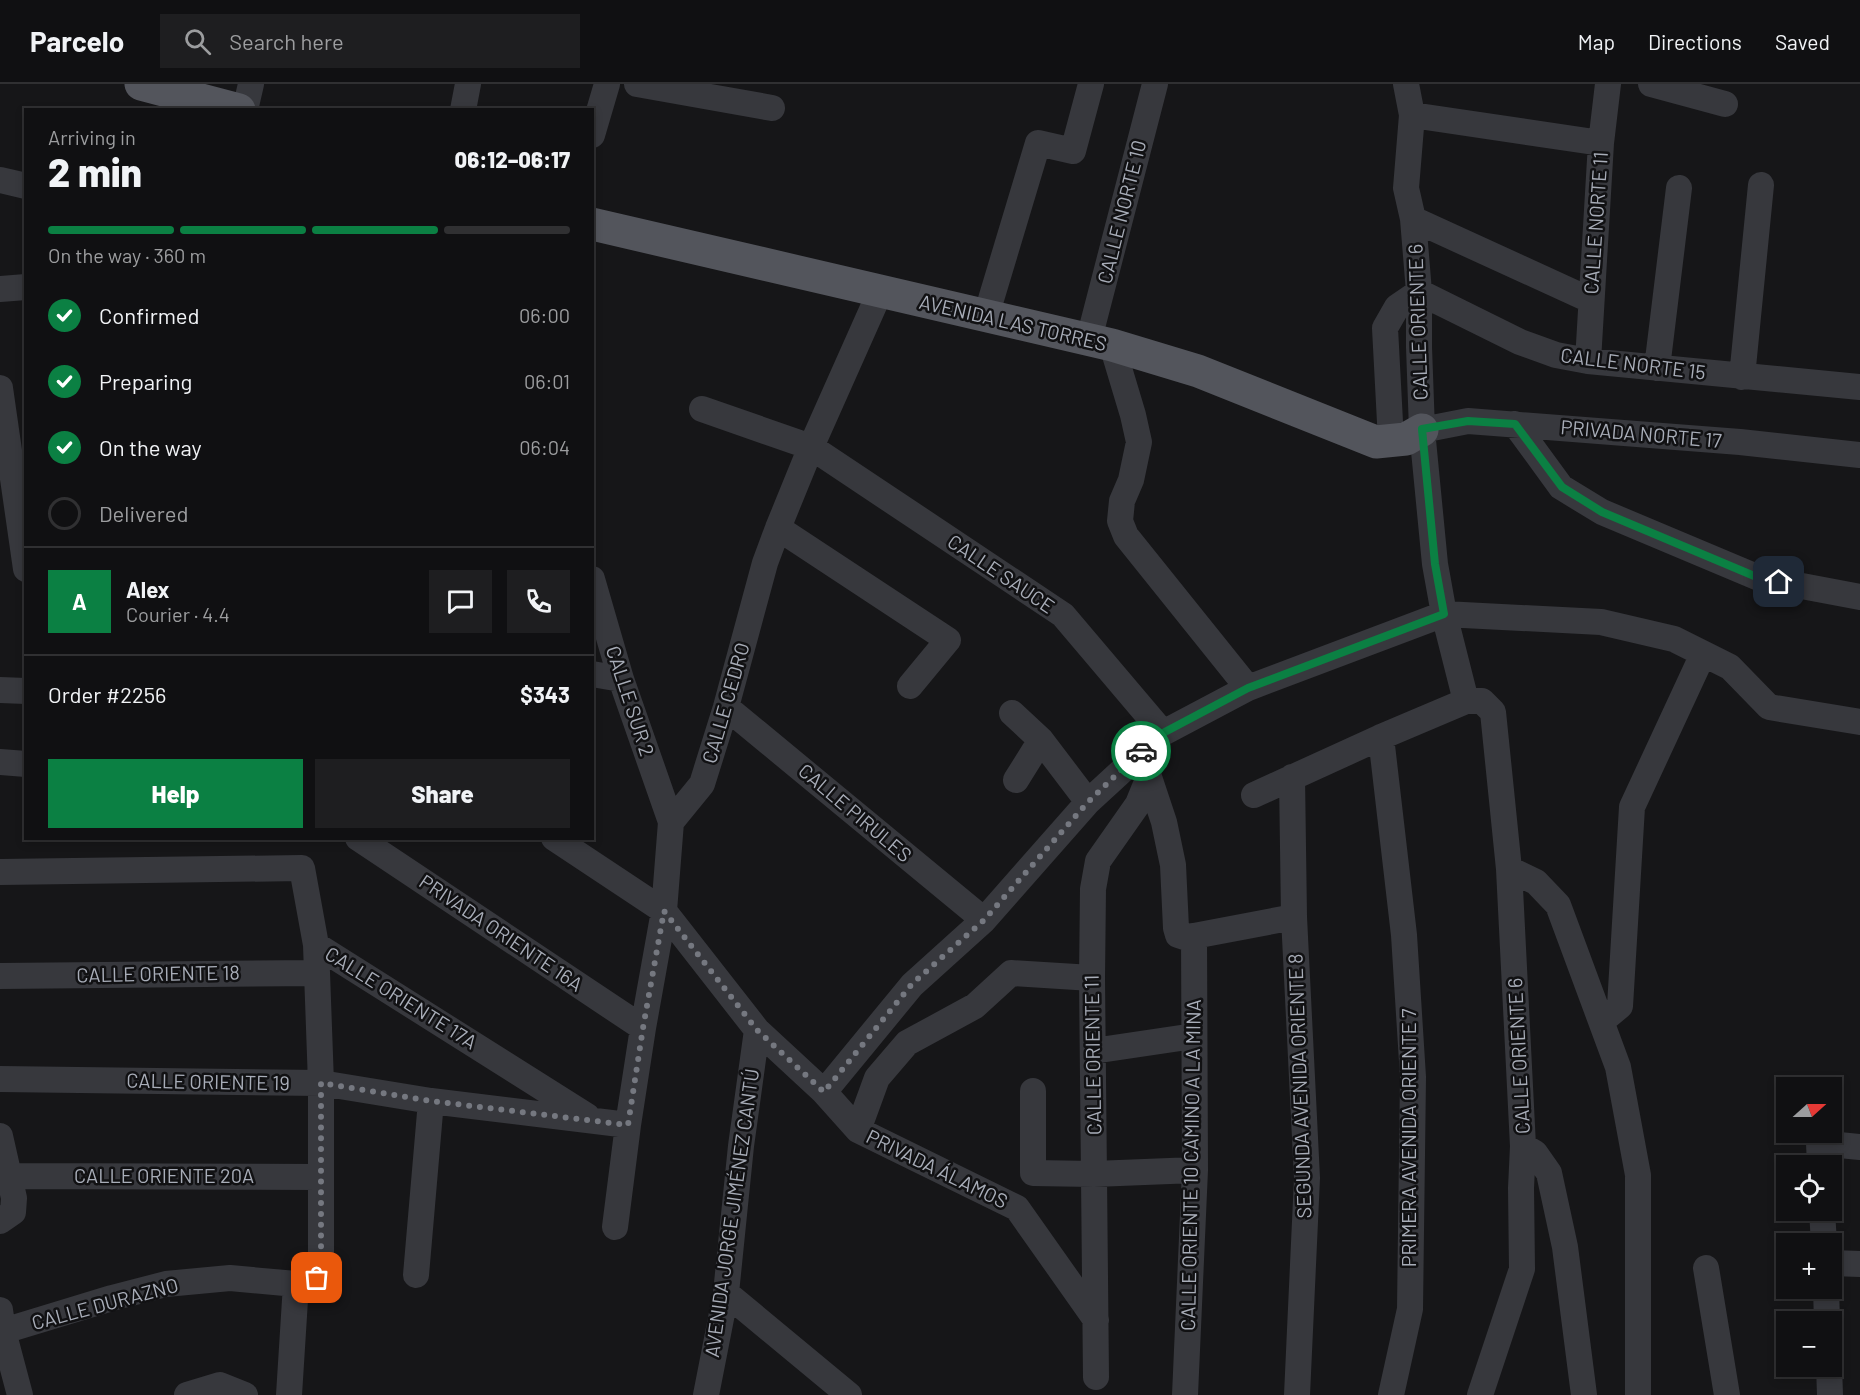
<!DOCTYPE html>
<html lang="en">
<head>
<meta charset="utf-8">
<style>
	:root { --surface:#101012; --page:#1e1e20; --text:#f1f3f6; --muted:#9c9d9f; --line:#303032; --accent:#0b8043 }
	body { margin:0; font-family:Barlow,sans-serif; background:var(--page); color:var(--text); height:100vh; display:flex; flex-direction:column; font-size:22px; white-space:nowrap }
	* { box-sizing:border-box; margin:0 }
	p { font-size:20px; color:var(--muted) }
	.icon { flex:none; width:33px; height:33px; fill:none; stroke:currentColor; stroke-width:2; stroke-linecap:round; stroke-linejoin:round }
	.map { position:relative; flex:1; overflow:hidden }
	.drawer { position:absolute; left:24px; top:24px; width:570px; height:732px; display:flex; flex-direction:column; background:var(--surface); border-radius:0px; box-shadow:0 3px 9px #0003,0 0 0 2px var(--line) }
	.drawer>* { flex:none }
	.needle { width:39px; rotate:69deg }
	.controls { position:absolute; left:1776px; top:993px; display:grid; gap:12px }
	.controls a { display:grid; place-items:center; width:66px; height:66px; border-radius:0px; background:var(--surface); box-shadow:0 3px 9px #0003,0 0 0 2px var(--line); font-size:30px }
	.pin { position:absolute; display:grid; place-items:center; width:51px; height:51px; color:#fff; margin:-26px; border-radius:12px; box-shadow:0 3px 9px #0006 }
	.courier { position:absolute; display:grid; place-items:center; width:60px; height:60px; margin:-30px; border:4px solid #0b8043; border-radius:50%; background:#fff; color:#222; box-shadow:0 2px 8px #0007 }
	.summary em { font-style:normal; font-weight:800 }
	.summary div { display:flex; flex-direction:column-reverse }
	.summary { display:flex; align-items:center; justify-content:space-between; height:102px; padding:0 24px }
	h1 { font-size:39px; font-weight:800; line-height:45px }
	.bar { display:grid; grid-template-columns:repeat(4,1fr); gap:9px 6px; align-content:center; height:72px; padding:0 24px }
	.bar i { height:8px; border-radius:4px; background:var(--line) }
	.bar .selected { background:var(--accent) }
	.bar p { grid-column:span 4 }
	.line { display:flex; align-items:center; gap:15px; padding:0 24px; border-top:2px solid var(--line) }
	.line div { flex:1 }
	.round { display:grid; place-items:center; flex:none; width:63px; height:63px; border-radius:0px; background:var(--page) }
	ol { padding:0 24px; list-style:none }
	li { display:flex; align-items:center; gap:18px; height:66px }
	li p { margin-inline-start:auto }
	li .icon { padding:6px; border-radius:50%; background:var(--accent); color:#fff; stroke-width:4 }
	li:last-child { color:var(--muted) }
	li i { width:33px; height:33px; border:3px solid var(--line); border-radius:50% }
	.button { display:flex; gap:12px; margin-top:auto; padding:12px 24px }
	.button a { flex:1; height:69px; border-radius:0px; background:var(--accent); color:#fff; font-size:24px; font-weight:800; line-height:69px; text-align:center }
	.button a+a { background:var(--page); color:var(--text) }
	header { display:flex; align-items:center; gap:36px; box-sizing:border-box; height:84px; padding:0 30px; background:var(--surface); border-bottom:2px solid var(--line) }
	header strong { font-size:28px }
	nav { display:flex; gap:33px; margin-inline-start:auto; font-size:21px }
	.search { width:420px; height:54px; background:var(--page); display:flex; align-items:center; gap:15px; box-sizing:border-box; padding:0 21px; border-radius:0px; color:var(--muted); font-size:22px }
	.map>svg:first-child { display:block }
	.lines { fill:none; stroke-linecap:round; stroke-linejoin:round }
	.minor { stroke:#37383d; stroke-width:26 }
	.major { stroke:#53555c; stroke-width:33 }
	.done { stroke:#757880; stroke-width:6; stroke-dasharray:0 10.8 }
	.route { stroke:#0b8043; stroke-width:8 }
	.labels { text-anchor:middle; stroke-width:5; stroke-linejoin:round; paint-order:stroke }
	.street-label { font-size:20px; fill:#a8adb8; stroke:#111113 }
</style>
</head>
<body>
<header>
<strong>Parcelo</strong>
<div class="search"><svg class="icon" aria-label="search" viewBox="0 0 24 24"><circle cx="10" cy="10" r="6"/><path d="M15 15l6 6"/></svg>Search here</div>
<nav><a>Map</a><a>Directions</a><a>Saved</a></nav>
</header>
<div class="map">
<svg width="1860" height="1311" viewBox="0 0 1860 1311">
	<rect width="100%" height="100%" fill="#161618"/>
	<g class="lines">
		<path class="minor" d="M637 0 772 24
			M1406 0 1412 31 1406 104 1413 135 1419 208V263L1422 346 1435 480 1444 530 1466 617
			M1651 0 1725 20
			M245 26 251 0
			M463 26 468 0
			M1412 31 1601 59
			M592 51 607 0
			M0 96 26 102
			M1413 135 1590 216
			M0 205 26 203
			M986 232 1038 59 1073 67 1091 0
			M1089 255 1155 0
			M1112 261 1133 331 1139 358 1131 396 1122 417 1120 437 1126 452 1248 604
			M1588 277 1601 59 1608 0
			M1657 284 1679 104
			M1742 293 1761 101
			M0 304 26 485
			M702 325 811 363 1063 531 1163 649
			M1515 340 1561 403 1602 428 1759 494 1860 513
			M1422 346 1468 337 1740 358 1860 371
			M1391 357 1385 244 1397 223 1419 208 1520 258 1556 271 1588 277 1860 303
			M778 444 948 556 910 602
			M592 495 621 595 671 738
			M592 590 621 595
			M0 606 26 607
			M726 623 984 836
			M1012 629 1041 656 1088 718
			M1381 653 1404 851 1413 993 1410 1225 1391 1311
			M0 678 26 680
			M1149 693 1164 738 1173 781 1176 844 1178 851 1184 853 1194 852 1294 833
			M1292 693 1294 833 1307 1094 1297 1311
			M1016 696 1041 656
			M1254 711 1381 653 1466 617H1482L1493 628 1509 785 1523 1062 1521 1104 1522 1185 1480 1311
			M358 754 643 944
			M554 754 664 827 757 946 824 1008 858 1046 1017 1124 1096 1236
			M1509 785 1536 798 1558 821 1618 983 1638 1091V1311
			M0 788 302 784 316 861 321 999V1183L317 1194 296 1200 230 1194 166 1200 112 1214 0 1248
			M316 861 587 1032
			M0 892 317 889
			M1602 937 1620 922 1632 723 1703 570
			M1093 967 1194 952
			M0 995 321 999 431 1017 628 1041
			M1033 1007V1089L1094 1090 1195 1086
			M824 1008 912 901 984 836 1088 718 1163 649 1248 604 1444 530 1601 538 1674 555 1730 583 1769 623 1860 638
			M858 1046 877 994 907 959 975 922 1011 889 1092 894
			M0 1052 14 1114 13 1128 0 1137
			M1523 1062 1535 1069 1549 1089 1565 1163 1584 1311
			M1820 1082 1819 1059 1860 1063
			M8 1092 321 1093
			M1822 1126 1824 1160
			M615 1143 628 1041 643 944 664 827 671 738 702 700 726 623 765 479 778 444 811 363 880 208
			M1832 1179 1860 1180
			M1706 1184 1727 1311
			M416 1191 431 1017
			M1826 1204 1827 1238
			M726 1209 849 1311
			M0 1226 3 1247 20 1311
			M1829 1282 1830 1311
			M1096 1293 1092 894 1093 805 1098 777 1138 720 1149 693 1144 664
			M187 1311 220 1301 245 1311
			M289 1311 296 1200
			M706 1311 726 1209 741 1062 757 946
			M1185 1311 1195 1086 1194 852"/>
		<path class="major" d="M141 0 239 26
			M592 140 1112 261 1198 287 1376 358 1406 355 1422 346"/>
	</g>
	<g class="lines">
		<path class="done" d="M317 1194 321 1183V999L431 1017 628 1041 643 944 664 827 757 946 824 1008 912 900 984 836 1088 718 1141 667"/>
		<path class="route" d="M1141 667 1163 649 1248 604 1444 530 1435 480 1422 345 1468 337 1515 340 1562 403 1602 428 1759 494 1779 498"/>
	</g>
	<g class="labels">
		<g class="street-label">
			<text transform="translate(1122 128) rotate(-76)" y="7">CALLE NORTE 10</text>
			<text transform="translate(1596 139) rotate(-86)" y="7">CALLE NORTE 11</text>
			<text transform="translate(1418 238) rotate(-92)" y="7">CALLE ORIENTE 6</text>
			<text transform="translate(1013 239) rotate(13)" y="7">AVENIDA LAS TORRES</text>
			<text transform="translate(1633 280) rotate(7)" y="7">CALLE NORTE 15</text>
			<text transform="translate(1641 350) rotate(5)" y="7">PRIVADA NORTE 17</text>
			<text transform="translate(1001 490) rotate(34)" y="7">CALLE SAUCE</text>
			<text transform="translate(630 617) rotate(72)" y="7">CALLE SUR 2</text>
			<text transform="translate(726 619) rotate(-74)" y="7">CALLE CEDRO</text>
			<text transform="translate(855 729) rotate(40)" y="7">CALLE PIRULES</text>
			<text transform="translate(501 849) rotate(34)" y="7">PRIVADA ORIENTE 16A</text>
			<text transform="translate(158 890) rotate(-1)" y="7">CALLE ORIENTE 18</text>
			<text transform="translate(401 914) rotate(32)" y="7">CALLE ORIENTE 17A</text>
			<text transform="translate(1093 971) rotate(-91)" y="7">CALLE ORIENTE 11</text>
			<text transform="translate(1519 972) rotate(-93)" y="7">CALLE ORIENTE 6</text>
			<text transform="translate(208 998) rotate(1)" y="7">CALLE ORIENTE 19</text>
			<text transform="translate(1300 1002) rotate(-92)" y="7">SEGUNDA AVENIDA ORIENTE 8</text>
			<text transform="translate(1409 1054) rotate(-90)" y="7">PRIMERA AVENIDA ORIENTE 7</text>
			<text transform="translate(1191 1081) rotate(-89)" y="7">CALLE ORIENTE 10 CAMINO A LA MINA</text>
			<text transform="translate(937 1085) rotate(26)" y="7">PRIVADA ÁLAMOS</text>
			<text x="164" y="1099">CALLE ORIENTE 20A</text>
			<text transform="translate(732 1129) rotate(-82)" y="7">AVENIDA JORGE JIMÉNEZ CANTÚ</text>
			<text transform="translate(105 1220) rotate(-15)" y="7">CALLE DURAZNO</text>
		</g>
	</g>
</svg>
<div class="controls">
<a><svg class="needle" viewBox="-14 -14 28 28"><path d="M0-13l5 13h-10z" fill="#e53935"/><path d="M0 13l5-13h-10z" fill="#9c9d9f"/></svg></a>
<a><svg class="icon" aria-label="locate" viewBox="0 0 24 24"><circle cx="12" cy="12" r="6"/><path d="M12 2v4M12 18v4M2 12h4M18 12h4"/></svg></a>
<a>+</a>
<a>−</a>
</div>
<div class="pin" style="left:317px;top:1194px;background:#ea580c"><svg class="icon" aria-label="bag" viewBox="0 0 24 24"><path d="M5 8h14l-1 12H6zM9 8a3 3 0 0 1 6 0"/></svg></div>
<div class="pin" style="left:1779px;top:498px;background:#1f2937"><svg class="icon" aria-label="home" viewBox="0 0 24 24"><path d="M3 11l9-7 9 7M6 9v11h12V9"/></svg></div>
<div class="courier" style="left:1141px;top:667px"><svg class="icon" aria-label="car" viewBox="0 0 24 24"><path d="M5 17H2v-5l4-1 3-4h7l3 4 3 1v5h-3M9 17h6M6 11h13"/><circle cx="7" cy="17" r="2"/><circle cx="17" cy="17" r="2"/></svg></div>
<section class="drawer">
<div class="summary"><div><h1>2 min</h1><p>Arriving in</p></div><em>06:12–06:17</em></div>
<div class="bar"><i class="selected"></i><i class="selected"></i><i class="selected"></i><i></i><p>On the way · 360 m</p></div>
<ol>
<li><svg class="icon" aria-label="check" viewBox="0 0 24 24"><path d="M5 12l5 5 9-10"/></svg>Confirmed<p>06:00</p></li>
<li><svg class="icon" aria-label="check" viewBox="0 0 24 24"><path d="M5 12l5 5 9-10"/></svg>Preparing<p>06:01</p></li>
<li><svg class="icon" aria-label="check" viewBox="0 0 24 24"><path d="M5 12l5 5 9-10"/></svg>On the way<p>06:04</p></li>
<li><i></i>Delivered</li>
</ol>
<div class="line" style="height:108px"><b class="round" style="background:var(--accent);color:#fff">A</b><div><b>Alex</b><p>Courier · 4.4</p></div><a class="round"><svg class="icon" aria-label="chat" viewBox="0 0 24 24"><path d="M4 5h16v11H9l-5 4z"/></svg></a><a class="round"><svg class="icon" aria-label="phone" viewBox="0 0 24 24"><path d="M5 4h4l2 5-3 2q2 4 5 5l2-3 5 2v4C11 20 4 13 5 4z"/></svg></a></div>
<div class="line" style="height:78px"><div>Order #2256</div><b>$343</b></div>
<div class="button"><a>Help</a><a>Share</a></div>
</section>
</div>
</body>
</html>
